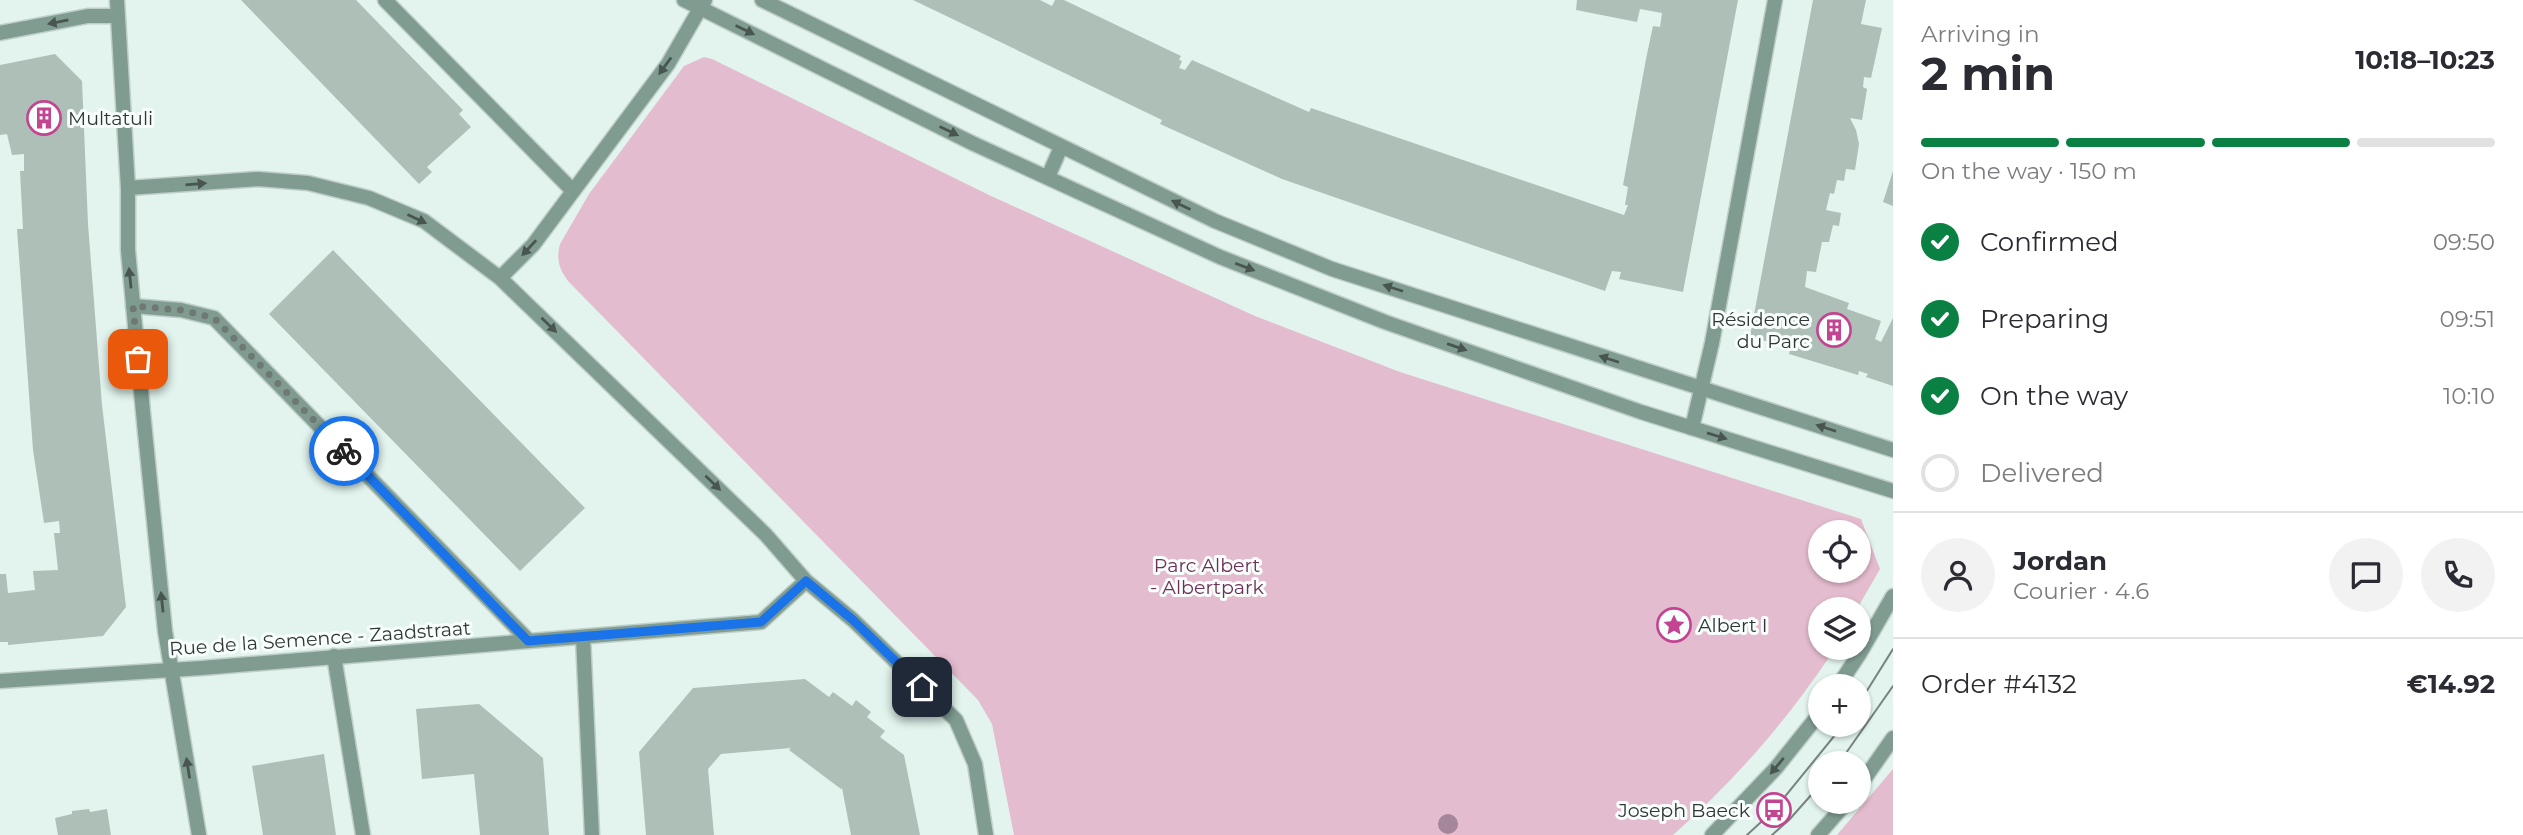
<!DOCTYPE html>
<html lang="en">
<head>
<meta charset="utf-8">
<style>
	:root { --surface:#fff; --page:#f2f2f3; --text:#2b2b33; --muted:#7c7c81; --line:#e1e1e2; --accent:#0b8043 }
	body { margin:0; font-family:Montserrat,sans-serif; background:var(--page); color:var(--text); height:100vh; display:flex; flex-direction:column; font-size:26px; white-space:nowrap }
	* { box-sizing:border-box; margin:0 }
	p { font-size:23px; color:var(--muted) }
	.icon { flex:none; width:38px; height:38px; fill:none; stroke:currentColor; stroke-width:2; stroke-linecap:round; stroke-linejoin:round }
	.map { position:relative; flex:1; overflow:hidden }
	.details { display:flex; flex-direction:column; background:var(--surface); width:630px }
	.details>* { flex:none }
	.fabs { position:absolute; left:1808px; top:520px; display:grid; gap:14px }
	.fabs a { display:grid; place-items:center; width:63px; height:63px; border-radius:50%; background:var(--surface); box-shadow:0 2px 5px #0004; font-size:35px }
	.pin { position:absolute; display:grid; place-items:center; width:60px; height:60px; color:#fff; margin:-30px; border-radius:14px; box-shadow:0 4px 10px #0006 }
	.courier { position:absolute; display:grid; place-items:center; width:70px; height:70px; margin:-35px; border:5px solid #1a73e8; border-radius:50%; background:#fff; color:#222; box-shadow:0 2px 9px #0007 }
	.summary em { font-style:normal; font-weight:700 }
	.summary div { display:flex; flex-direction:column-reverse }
	.summary { display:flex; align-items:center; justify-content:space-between; height:119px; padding:0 28px }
	h1 { font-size:46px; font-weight:700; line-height:52px }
	.bar { display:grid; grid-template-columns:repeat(4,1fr); gap:10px 7px; align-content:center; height:84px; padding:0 28px }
	.bar i { height:9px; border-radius:5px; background:var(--line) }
	.bar .current { background:var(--accent) }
	.bar p { grid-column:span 4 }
	.line { display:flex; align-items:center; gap:18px; padding:0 28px; border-top:2px solid var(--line) }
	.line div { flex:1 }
	.round { display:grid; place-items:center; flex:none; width:74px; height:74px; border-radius:37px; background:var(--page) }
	ol { padding:0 28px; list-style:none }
	li { display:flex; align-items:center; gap:21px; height:77px }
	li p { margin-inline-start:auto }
	li .icon { padding:7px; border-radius:50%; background:var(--accent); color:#fff; stroke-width:4 }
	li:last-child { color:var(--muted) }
	li i { width:38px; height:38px; border:4px solid var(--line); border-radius:50% }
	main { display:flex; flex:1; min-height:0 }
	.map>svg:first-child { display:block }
	.green { fill:#e4bccf; fill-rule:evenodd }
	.building { fill:#aebfb8 }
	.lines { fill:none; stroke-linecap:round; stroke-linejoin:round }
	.service-casing { stroke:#becec8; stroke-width:17 }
	.minor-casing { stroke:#becec8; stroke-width:17 }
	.tertiary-casing { stroke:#becec8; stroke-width:17 }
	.service { stroke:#809c91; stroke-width:14 }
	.minor { stroke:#809c91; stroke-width:14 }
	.tertiary { stroke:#809c91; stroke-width:14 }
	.tram { stroke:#78837f; stroke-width:2 }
	.tree { fill:#a4879a }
	.oneway { fill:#485550 }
	.done { stroke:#6e7975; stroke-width:7; stroke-dasharray:0 12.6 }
	.route { stroke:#1a73e8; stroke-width:9 }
	.labels { text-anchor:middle; stroke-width:6; stroke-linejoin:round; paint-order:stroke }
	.poi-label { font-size:19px; fill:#303734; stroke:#f7fefb; text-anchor:start }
	.park-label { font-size:19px; fill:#722e56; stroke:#f7fefb }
	.street-label { font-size:19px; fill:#303734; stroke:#f7fefb }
</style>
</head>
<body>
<main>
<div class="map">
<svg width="1893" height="835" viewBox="0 0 1893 835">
	<rect width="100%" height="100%" fill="#e2f4ed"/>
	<path class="green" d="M704 57 712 59 991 196 1255 316 1400 372 1861 519 1880 569 1857 609H1820V648H1835L1830 656C1785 723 1733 782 1673 835H1014L992 724 978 700 568 281C559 269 556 259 560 244L589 194 684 66ZM1820 532H1858V570H1820Z
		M1893 769V835H1837Z"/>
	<path class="building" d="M241 0H356L463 110 459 114 471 127 427 167 432 172 419 184Z
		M913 0H1040L1052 6 1055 0H1064L1181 56 1179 60 1182 61 1179 68 1185 70 1192 60 1309 112 1311 108 1624 215 1628 205H1625L1628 187 1623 185 1646 59 1653 26 1660 27 1662 13 1640 9 1637 22 1576 10 1577 0H1738L1683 292 1619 279 1621 272 1612 271 1605 291 1282 179 1160 124 1162 120Z
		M1813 0H1866L1861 24 1882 28 1871 78 1864 77 1863 87 1867 89 1862 120 1850 118 1856 130 1859 144 1855 170 1846 169 1844 181 1837 180 1834 194 1830 193 1826 210 1841 213 1839 226 1833 225 1829 242H1822L1816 272 1807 271 1805 287 1849 303 1847 309 1881 321 1875 339 1881 342 1893 318V386L1866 377 1868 374 1859 371 1858 375 1789 354 1790 349 1750 336Z
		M55 54 82 81 88 224 102 405 126 607 103 636 8 645V642H0V574H6L8 593 35 590 33 571 58 570 54 533H60L59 521 44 523 33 450 17 229H23L20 171H24V154L12 155 7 134 0 135V65Z
		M1893 171V206L1883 202Z
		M333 250 585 508 520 571 269 314Z
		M805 679 829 697 833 692 852 706 856 700 871 712 867 717 885 731 880 737 904 755 920 835H851L842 788 841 789 789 750 791 748 721 754 708 769 714 835H646L639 752 693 688Z
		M479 704 543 758 549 835H480L474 774 422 779 416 709Z
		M324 754 336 835H263L252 766Z
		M89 809 90 812 107 809 111 835H58L55 818 72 814V811Z"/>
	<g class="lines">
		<g class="service-casing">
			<path id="service" d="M385 0 573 191
				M133 306 181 310 214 318 529 641
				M583 637 592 835
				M334 656 363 835"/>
		</g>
		<g class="minor-casing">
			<path id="minor" d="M117 0 128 188V250L143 412 165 631 199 835
				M0 33 88 16H116
				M1048 177 1061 147
				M128 188 258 179 308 183 369 198 424 221 500 278 766 535 806 581 853 620 956 720 975 764 986 835
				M500 278 533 245 668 64 705 0
				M1692 428 1712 343 1775 0
				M0 681 202 668 761 622 806 581"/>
		</g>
		<g class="tertiary-casing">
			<path id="tertiary" d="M684 0 972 143 1220 257 1385 322 1641 412 1893 491
				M762 0 1215 221 1332 269 1893 450
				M1838 686 1860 653 1893 596
				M1858 788 1893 738
				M1712 835 1776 768 1820 713
				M1818 835 1847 802"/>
		</g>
		<use href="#service" class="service"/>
		<use href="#minor" class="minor"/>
		<use href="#tertiary" class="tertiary"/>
		<path class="tram" d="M1858 705 1893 649
			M1839 763 1893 686
			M1747 835 1774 810 1844 724
			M1772 835 1789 820 1820 785"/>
	</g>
	<circle class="tree" cx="1448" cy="824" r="10"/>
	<defs><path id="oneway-solid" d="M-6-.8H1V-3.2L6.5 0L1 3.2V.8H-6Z" transform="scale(1.75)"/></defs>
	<g class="oneway">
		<use href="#oneway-solid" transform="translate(58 22) rotate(169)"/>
		<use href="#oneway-solid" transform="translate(745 30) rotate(26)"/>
		<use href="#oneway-solid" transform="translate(665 66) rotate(126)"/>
		<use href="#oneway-solid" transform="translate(949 131) rotate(26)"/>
		<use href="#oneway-solid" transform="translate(196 184) rotate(-5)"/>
		<use href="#oneway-solid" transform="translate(1181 205) rotate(-154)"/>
		<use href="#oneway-solid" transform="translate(417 219) rotate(25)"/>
		<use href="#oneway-solid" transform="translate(529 248) rotate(133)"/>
		<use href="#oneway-solid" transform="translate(1245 267) rotate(21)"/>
		<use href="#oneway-solid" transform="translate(130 278) rotate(-96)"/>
		<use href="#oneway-solid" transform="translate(1393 288) rotate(-162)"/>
		<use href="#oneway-solid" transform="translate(549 325) rotate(44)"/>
		<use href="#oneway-solid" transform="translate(1457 347) rotate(19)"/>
		<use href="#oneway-solid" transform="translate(1609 359) rotate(-162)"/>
		<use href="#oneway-solid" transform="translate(1826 428) rotate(-162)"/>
		<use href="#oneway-solid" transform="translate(1717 436) rotate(17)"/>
		<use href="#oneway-solid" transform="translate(713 483) rotate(44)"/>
		<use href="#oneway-solid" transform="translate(162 602) rotate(-96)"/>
		<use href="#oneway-solid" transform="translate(1777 766) rotate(130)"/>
		<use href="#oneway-solid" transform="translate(188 768) rotate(-99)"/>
	</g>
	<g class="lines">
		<path class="done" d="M138 359 133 306 181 310 214 318 344 451"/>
		<path class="route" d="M344 451 528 641 761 622 806 581 853 620 922 687"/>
	</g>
	<defs>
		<g id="building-ring" transform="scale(1.75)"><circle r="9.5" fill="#f7fefb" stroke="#c34491" stroke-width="1.5"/><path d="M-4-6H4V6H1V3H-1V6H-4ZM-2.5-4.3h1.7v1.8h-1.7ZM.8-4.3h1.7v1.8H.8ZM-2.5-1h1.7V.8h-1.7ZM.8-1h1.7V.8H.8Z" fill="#c34491"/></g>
		<g id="sight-ring" transform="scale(1.75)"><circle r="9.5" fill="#f7fefb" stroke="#c34491" stroke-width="1.5"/><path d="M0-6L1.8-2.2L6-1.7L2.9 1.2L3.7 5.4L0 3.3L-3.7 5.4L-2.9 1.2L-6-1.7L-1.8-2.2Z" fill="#c34491"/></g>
		<g id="bus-ring" transform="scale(1.75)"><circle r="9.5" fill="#f7fefb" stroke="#c34491" stroke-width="1.5"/><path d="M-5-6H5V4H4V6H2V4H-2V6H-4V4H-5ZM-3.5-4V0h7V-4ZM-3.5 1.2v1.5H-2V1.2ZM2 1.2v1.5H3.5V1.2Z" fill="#c34491"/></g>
	</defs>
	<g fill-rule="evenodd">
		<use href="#building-ring" x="44" y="118"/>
		<use href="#building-ring" x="1834" y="330"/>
		<use href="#sight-ring" x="1674" y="625"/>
		<use href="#bus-ring" x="1774" y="810"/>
	</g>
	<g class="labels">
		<g class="poi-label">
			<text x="68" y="125">Multatuli</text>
			<text x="1810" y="326" text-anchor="end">Résidence<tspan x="1810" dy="22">du Parc</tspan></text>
			<text x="1698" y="632">Albert I</text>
			<text x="1750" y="817" text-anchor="end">Joseph Baeck</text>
		</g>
		<g class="park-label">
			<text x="1207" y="572">Parc Albert<tspan x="1207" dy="22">- Albertpark</tspan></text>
		</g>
		<g class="street-label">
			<text transform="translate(320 638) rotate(-4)" y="7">Rue de la Semence - Zaadstraat</text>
		</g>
	</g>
</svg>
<div class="fabs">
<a><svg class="icon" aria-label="locate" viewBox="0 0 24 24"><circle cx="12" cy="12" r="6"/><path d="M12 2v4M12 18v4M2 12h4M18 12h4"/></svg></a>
<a><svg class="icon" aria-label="layers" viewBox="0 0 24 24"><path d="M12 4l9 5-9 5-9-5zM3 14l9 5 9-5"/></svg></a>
<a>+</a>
<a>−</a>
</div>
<div class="pin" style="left:138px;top:359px;background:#ea580c"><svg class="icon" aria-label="bag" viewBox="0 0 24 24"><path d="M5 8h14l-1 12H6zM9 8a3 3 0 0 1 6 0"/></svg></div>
<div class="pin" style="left:922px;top:687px;background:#1f2937"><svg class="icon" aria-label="home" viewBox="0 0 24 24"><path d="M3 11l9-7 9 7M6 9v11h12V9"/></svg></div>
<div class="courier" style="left:344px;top:451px"><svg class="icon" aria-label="bike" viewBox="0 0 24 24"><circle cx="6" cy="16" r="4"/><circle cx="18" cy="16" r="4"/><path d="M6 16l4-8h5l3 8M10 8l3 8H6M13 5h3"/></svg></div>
</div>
<section class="details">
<div class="summary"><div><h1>2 min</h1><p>Arriving in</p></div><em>10:18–10:23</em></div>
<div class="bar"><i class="current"></i><i class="current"></i><i class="current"></i><i></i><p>On the way · 150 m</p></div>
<ol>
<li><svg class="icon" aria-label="check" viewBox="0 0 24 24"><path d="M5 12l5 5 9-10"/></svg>Confirmed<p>09:50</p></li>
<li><svg class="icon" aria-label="check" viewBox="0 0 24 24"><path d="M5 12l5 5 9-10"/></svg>Preparing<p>09:51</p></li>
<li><svg class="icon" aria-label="check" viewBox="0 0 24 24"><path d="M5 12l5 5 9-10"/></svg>On the way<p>10:10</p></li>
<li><i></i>Delivered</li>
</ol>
<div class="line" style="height:126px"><a class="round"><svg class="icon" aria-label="person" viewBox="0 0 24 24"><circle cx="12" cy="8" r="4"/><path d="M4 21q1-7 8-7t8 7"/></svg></a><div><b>Jordan</b><p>Courier · 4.6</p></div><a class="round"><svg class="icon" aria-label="chat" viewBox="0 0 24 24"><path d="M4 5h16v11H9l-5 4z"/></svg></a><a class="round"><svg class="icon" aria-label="phone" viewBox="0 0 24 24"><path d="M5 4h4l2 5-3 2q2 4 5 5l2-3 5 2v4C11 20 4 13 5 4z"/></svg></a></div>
<div class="line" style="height:91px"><div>Order #4132</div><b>€14.92</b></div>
</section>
</main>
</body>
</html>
